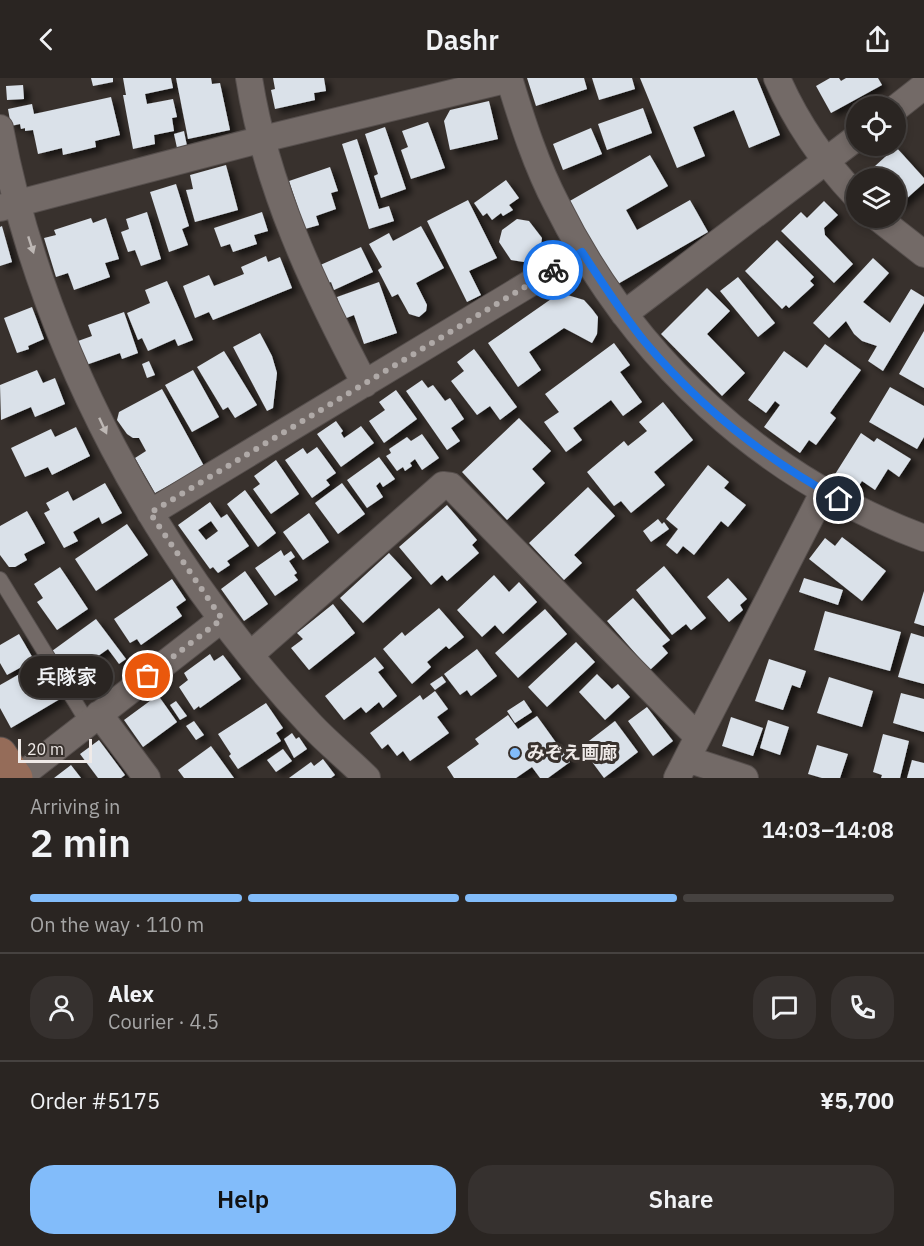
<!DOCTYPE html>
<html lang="en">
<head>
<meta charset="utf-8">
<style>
	:root { --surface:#2a2522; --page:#36312f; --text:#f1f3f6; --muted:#a5a5a5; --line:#464240; --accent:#82bcfa }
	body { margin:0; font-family:"IBM Plex Sans","Noto Sans JP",sans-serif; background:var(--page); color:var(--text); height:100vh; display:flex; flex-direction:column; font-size:22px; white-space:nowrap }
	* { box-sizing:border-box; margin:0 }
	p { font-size:20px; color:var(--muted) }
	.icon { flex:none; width:33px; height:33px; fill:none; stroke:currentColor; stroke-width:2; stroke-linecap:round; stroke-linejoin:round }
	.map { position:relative; height:700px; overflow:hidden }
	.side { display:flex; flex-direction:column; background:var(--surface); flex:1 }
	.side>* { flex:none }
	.tools { position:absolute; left:846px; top:18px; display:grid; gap:12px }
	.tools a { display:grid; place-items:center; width:60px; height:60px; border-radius:50%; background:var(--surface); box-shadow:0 3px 9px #0003,0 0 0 2px var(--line); font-size:30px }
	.scale { position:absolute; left:18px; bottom:15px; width:74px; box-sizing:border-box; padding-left:6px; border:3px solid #efeae8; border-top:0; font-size:16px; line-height:21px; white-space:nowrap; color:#efeae8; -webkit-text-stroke:4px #38312d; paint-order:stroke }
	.pin { position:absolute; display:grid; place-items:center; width:51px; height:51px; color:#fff; margin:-26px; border:3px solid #fff; border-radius:50%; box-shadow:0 2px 6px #0007 }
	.courier { position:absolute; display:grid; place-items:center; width:60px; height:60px; margin:-30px; border:4px solid #1a73e8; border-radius:50%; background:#fff; color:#222; box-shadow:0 2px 8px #0007 }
	.bubble { position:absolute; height:42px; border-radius:21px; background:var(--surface); box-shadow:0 3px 9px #0003,0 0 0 2px var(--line); font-size:20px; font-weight:600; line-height:42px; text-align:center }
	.summary em { font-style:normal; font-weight:600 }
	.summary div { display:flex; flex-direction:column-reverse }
	.summary { display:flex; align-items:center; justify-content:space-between; height:102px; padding:0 30px }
	h1 { font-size:39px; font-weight:600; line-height:45px }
	.bar { display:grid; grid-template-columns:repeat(4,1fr); gap:9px 6px; align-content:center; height:72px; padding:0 30px }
	.bar i { height:8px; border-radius:4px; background:var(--line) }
	.bar .active { background:var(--accent) }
	.bar p { grid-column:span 4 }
	.line { display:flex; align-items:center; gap:15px; padding:0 30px; border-top:2px solid var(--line) }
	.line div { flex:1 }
	.round { display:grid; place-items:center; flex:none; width:63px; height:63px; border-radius:24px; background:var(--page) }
	.button { display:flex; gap:12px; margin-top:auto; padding:12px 30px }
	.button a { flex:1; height:69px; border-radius:24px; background:var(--accent); color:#111; font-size:24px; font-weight:600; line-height:69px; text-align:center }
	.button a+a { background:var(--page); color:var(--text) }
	header { display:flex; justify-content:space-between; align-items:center; height:78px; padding:0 30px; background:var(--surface); font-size:27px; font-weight:600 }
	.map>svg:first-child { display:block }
	.building { fill:#dae1e9; fill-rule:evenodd; filter:url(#shadow) }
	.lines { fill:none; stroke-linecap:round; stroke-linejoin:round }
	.lane-casing { stroke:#564f4d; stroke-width:16 }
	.street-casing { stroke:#564f4d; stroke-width:28 }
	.secondary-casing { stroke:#564f4d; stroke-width:35 }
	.lane { stroke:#736a67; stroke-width:14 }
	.street { stroke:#736a67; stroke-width:26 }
	.secondary { stroke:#956c59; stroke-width:33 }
	.oneway { fill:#bdb7b4 }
	.done { stroke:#afa9a7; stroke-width:6; stroke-dasharray:0 10.8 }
	.route { stroke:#1a73e8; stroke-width:8 }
	.poi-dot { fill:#82bcfa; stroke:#38312d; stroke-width:2 }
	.labels { text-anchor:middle; stroke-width:6; stroke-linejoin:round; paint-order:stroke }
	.poi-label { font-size:18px; font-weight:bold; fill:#efeae8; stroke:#38312d; text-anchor:start }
</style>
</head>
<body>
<header><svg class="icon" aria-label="back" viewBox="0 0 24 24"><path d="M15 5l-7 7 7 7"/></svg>Dashr<svg class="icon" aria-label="share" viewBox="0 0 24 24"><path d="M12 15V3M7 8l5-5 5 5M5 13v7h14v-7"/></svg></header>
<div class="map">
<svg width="924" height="700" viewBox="0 0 924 700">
	<defs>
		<filter id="shadow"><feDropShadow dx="6" dy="4" stdDeviation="3" flood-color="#0009"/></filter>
	</defs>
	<rect width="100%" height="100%" fill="#38312d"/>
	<path class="building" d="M91 0H113V4L93 8Z
		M123 0H171L173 10 145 16 147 26 173 21 177 39 172 40 174 53 154 57 155 66 133 71 123 17H126Z
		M176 0H211L212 6 220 5 230 52 188 61Z
		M273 0H324L326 13 314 15 315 22 275 31 271 12 275 11Z
		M527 0H584L587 11 536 28Z
		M592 0H632L635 11 599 22Z
		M640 0H757L780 57 749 70 734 32 693 49 705 78 677 90Z
		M830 0H839L841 3 846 0H878L882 7 831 35 816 8Z
		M23 7 24 21 7 22 6 8Z
		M111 19 120 57 95 63 96 69 63 77 62 70 38 76 33 52 25 53V50L21 51 20 46 11 48 8 31 32 26 34 36Z
		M489 23 498 61 450 72 444 43 450 32Z
		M643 30 652 55 607 72 598 46Z
		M428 44 445 90 411 101 401 72 408 69 402 53Z
		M385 49 406 111 381 120 374 98 378 96 365 56Z
		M591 50 602 76 563 92 553 66Z
		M184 53 187 68 177 70 174 56Z
		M357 61 379 131 389 128 394 143 369 151 342 66Z
		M896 69 924 100V105L896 130V100H866L864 98Z
		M650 77 668 108 626 132 637 152 690 122 708 154 616 207 568 124Z
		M226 87 238 132 195 144 186 112 193 111 190 97Z
		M330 89 338 113 331 115 336 131 316 138 319 147 305 151 289 103Z
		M506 102 519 120 509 127 513 132 503 138 501 135 492 142 487 135 483 138 474 125Z
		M176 106 189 148 182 151 188 167 169 174 150 114Z
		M468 122 497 180 469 193 481 217 467 224 427 143Z
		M824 123 838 137 824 150 825 157 853 186 834 205 781 153 801 134 807 140Z
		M147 134 161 181 141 188 135 172 128 174 121 154 129 151 126 141Z
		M262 134 268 153 254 157 257 166 233 174 230 166 221 169 214 150Z
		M91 140 93 145 106 140 119 181 105 185 110 199 74 212 68 195 56 199 44 160 56 157 54 152Z
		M517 141 529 143 542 160 540 174 524 184 511 182 499 164 502 152Z
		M2 148 12 184 0 188V149Z
		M421 148 444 190 416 205 427 227 426 233 419 239 409 236 398 216 392 219 378 192 382 189 369 166 389 155 393 163Z
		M777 162 814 199 810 203 814 207 789 230 786 227 782 231 745 193Z
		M361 169 373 194 334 212 331 204 326 206 318 188Z
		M266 178 268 184 280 179 292 210 213 242 209 234 195 240 183 208 209 197 214 208 244 196 241 189Z
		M873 180 889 195 863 224 890 245 911 211 924 219V225L883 293 868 283 877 268 862 263 854 256 846 243 829 260 813 245Z
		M738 199 775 245 758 259 720 213Z
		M167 203 193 262 178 268 175 261 148 273 142 260 138 262 127 235 150 225 145 212Z
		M379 204 397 255 364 266 354 237 344 241 337 219Z
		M707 210 730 233 707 256 745 295 722 318 661 256Z
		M564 216 584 222 592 231 598 239 597 256 592 265 564 250 529 274 541 292 518 309 488 265 554 219Z
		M32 229 44 261 28 268 29 271 17 275 4 240Z
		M124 234 138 275 122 281 120 275 86 287 78 263 92 258 88 247Z
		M924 253V310L899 296Z
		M260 255 272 278 277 295 273 330 267 333 233 269Z
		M614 265 630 287 620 294 642 324 623 338 611 322 573 350 582 362 566 374 544 344 559 334 545 316Z
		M825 266 861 292 830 335 836 340 816 367 809 362 800 375 764 349 780 327 775 323 766 335 748 322 784 273 807 290Z
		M474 271 517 329 500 342 490 328 477 337 451 303 464 293 457 284Z
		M224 273 257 327 235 340 228 329 223 332 197 289Z
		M149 283 155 297 147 300 142 286Z
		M37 292 43 305 55 300 65 326 35 339 31 329 1 342 0 307Z
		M193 292 219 339 192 354 165 307Z
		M422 302 428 310 433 307 445 323 450 320 464 341 451 350 460 363 447 372 406 313Z
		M890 309 924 328V359L917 371 869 344Z
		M162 311 204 388 155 415 135 380 146 373 139 360H133L127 356 117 342 119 334Z
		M396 312 417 341 384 365 369 343 385 332 379 324Z
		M663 324 693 362 654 394 665 407 631 435 621 423 614 428 587 394 624 363 628 368 647 353 639 344Z
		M519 340 551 373 532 391 545 405 507 442 462 394Z
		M336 343 343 353 341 355 344 360 361 348 374 365 341 389 317 356Z
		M76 349 90 378 52 397 48 389 25 399 11 370 51 351 55 359Z
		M861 355 874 364 877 360 911 381 899 399 888 391 875 412 862 403 854 415 832 401Z
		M422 356 439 380 422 392 415 381 410 385 412 388 405 393 403 389 397 393 386 378 391 375 389 371 407 359 411 363Z
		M317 369 336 395 326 402 330 407 312 420 285 382 303 370 307 376Z
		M379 379 395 401 383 409 380 404 376 408 383 419 367 430 347 402Z
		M276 382 299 416 271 436 253 411 260 406 254 398Z
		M708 387 729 404 724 410 746 427 728 449 721 443 694 477 683 468 677 476 666 467 678 451 666 441Z
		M105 405 122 435 102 446 99 439 73 454 78 463 64 470 44 435 50 432 46 425 68 413 73 423Z
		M342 405 365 436 338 456 315 425Z
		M588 409 615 438 574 477 582 485 564 502 529 465Z
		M245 412 276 455 258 469 227 426Z
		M210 424 221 440 227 436 249 468 227 483 230 487 218 495 213 489 210 491 178 447ZM211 443 218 453 206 462 198 452Z
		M447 427 477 462 472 467 479 475 447 503 442 497 431 507 399 469Z
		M27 433 45 465 24 476 27 482 15 489H9L0 477V448Z
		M309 435 329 464 303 482 283 454Z
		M658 441 662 446 664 444 669 451 651 464 643 453Z
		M127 446 148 477 96 513 75 481Z
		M842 459 886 493 862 523 809 481 825 460 835 468Z
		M281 472 284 478 291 473 295 479 289 483 297 495 294 497 298 502 275 518 255 490Z
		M389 475 412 500 363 545 340 520Z
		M664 488 706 540 691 552 686 546 672 557 636 512Z
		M60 489 88 531 57 552 37 524 43 520 34 506Z
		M245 493 268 526 244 543 221 511Z
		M494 497 509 514 519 504 537 524 503 556 495 547 482 559 457 532Z
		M728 500 747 521 740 527 743 532 729 544 707 519Z
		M804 500 843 512 838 527 799 514Z
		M172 501 186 522 176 529 182 538 141 567 137 561 130 565 114 541Z
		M924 513V548L914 545Z
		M633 520 670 562 662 568 668 575 650 592 607 543Z
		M333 526 355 555 309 592 291 570 303 561 297 555Z
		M439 530 464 559 449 571 446 568 427 584 431 589 412 606 383 571 402 554 405 558Z
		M545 531 567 556 518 600 495 575Z
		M825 533 901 554 890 593 814 572Z
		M96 541 126 581 119 586 108 571 70 598 52 573Z
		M911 555 924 559V606L898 599Z
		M19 556 34 582 7 597 0 585V567Z
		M576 564 595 584 547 629 528 609Z
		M477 571 497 598 471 618 467 612 460 617 444 596Z
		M210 576 214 583 223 577 241 601 200 630 199 628 194 632 179 609 188 602 184 595Z
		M375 579 384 590 378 594 397 618 383 630 379 624 366 635 361 629 344 642 325 618Z
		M769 581 806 593 800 610 792 607 783 632 755 623Z
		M32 589 37 597 44 593 60 621 11 650 0 630V607Z
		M597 596 612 611 618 606 630 619 605 642 579 614Z
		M442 598 446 604 435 612 430 606Z
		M829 599 873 613 862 649 817 635Z
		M435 613 448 631 437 639 449 655 410 683 403 673 397 678 388 666 382 671 370 655 420 617 423 622Z
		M901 615 924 621V654L893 645Z
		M158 617 177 644 143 669 124 642Z
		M524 622 532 634 515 645 507 633Z
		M176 623 187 638 180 642 170 627Z
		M266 625 283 650 276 655 281 663 238 691 229 678 231 676 218 656Z
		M647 629 673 663 653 678 628 643Z
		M508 637 518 651 537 638 570 684 548 700H540L532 689 516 700H454L447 689 479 666 475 661Z
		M731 639 763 650 753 678 722 668Z
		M768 642 789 649 780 677 760 670Z
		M194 643 204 657 196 662 186 648Z
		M615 643 638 674 604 700 581 669Z
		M292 655 296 661 299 659 307 671 294 680 284 661Z
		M883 656 909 663 900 700H881L882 697 873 694Z
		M99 662 125 697 121 700H98L80 676Z
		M817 667 848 676 840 700H822L808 696Z
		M211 668 234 700H184L178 692Z
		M283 671 292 683 276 694 267 682Z
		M323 681 335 697 331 700H289L311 684 314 688Z
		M912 682 924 685V700H907Z
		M71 687 81 700H54Z"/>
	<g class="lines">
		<g class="lane-casing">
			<path id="lane" d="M0 501 88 645"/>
		</g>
		<g class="street-casing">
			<path id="street" d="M249 0C266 109 314 210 365 306
				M509 0C522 43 536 87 557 127 633 280 763 400 924 460
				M777 0C796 44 824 84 856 118
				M896 30 924 8
				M0 50C42 271 157 483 311 647 329 666 349 682 367 700
				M0 130 263 61 509 1
				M878 140 924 176
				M624 236 856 60
				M150 435 582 174
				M250 577 443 407 451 408 698 659
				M99 636 147 700
				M687 681 745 700
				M18 700 222 541
				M677 700 824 413"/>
		</g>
		<g class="secondary-casing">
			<path id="secondary" d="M0 676 16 700"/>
		</g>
		<use href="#lane" class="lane"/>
		<use href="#street" class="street"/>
		<use href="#secondary" class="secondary"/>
	</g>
	<defs><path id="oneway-solid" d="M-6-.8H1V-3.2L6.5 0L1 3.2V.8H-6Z" transform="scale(1.5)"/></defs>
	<g class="oneway">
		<use href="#oneway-solid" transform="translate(31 167) rotate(72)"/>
		<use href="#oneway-solid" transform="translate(103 348) rotate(65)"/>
	</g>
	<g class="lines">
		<path class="done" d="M148 598 222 541 150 435 553 192"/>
		<path class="route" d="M553 192 582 174C602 204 622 236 645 264 699 328 765 381 839 421"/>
	</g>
	<circle class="poi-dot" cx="515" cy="675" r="6"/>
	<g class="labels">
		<g class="poi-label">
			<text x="527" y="681">みぞえ画廊</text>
		</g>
	</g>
</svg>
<div class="tools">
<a><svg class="icon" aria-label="locate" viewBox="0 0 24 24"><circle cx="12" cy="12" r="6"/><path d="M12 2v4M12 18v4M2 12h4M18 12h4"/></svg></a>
<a><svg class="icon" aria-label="layers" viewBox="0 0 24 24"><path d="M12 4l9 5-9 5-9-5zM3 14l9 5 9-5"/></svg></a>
</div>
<div class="scale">20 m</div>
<div class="pin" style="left:148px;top:598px;background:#ea580c"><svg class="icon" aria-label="bag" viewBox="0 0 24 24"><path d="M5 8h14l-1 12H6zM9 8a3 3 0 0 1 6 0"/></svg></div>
<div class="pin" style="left:839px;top:421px;background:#1f2937"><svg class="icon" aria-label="home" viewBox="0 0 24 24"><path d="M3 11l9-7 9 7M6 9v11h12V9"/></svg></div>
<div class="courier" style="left:553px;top:192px"><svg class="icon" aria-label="bike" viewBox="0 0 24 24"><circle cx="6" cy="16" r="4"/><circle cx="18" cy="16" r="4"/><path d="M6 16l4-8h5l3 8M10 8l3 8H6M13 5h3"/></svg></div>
<div class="bubble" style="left:20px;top:578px;width:93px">兵隊家</div>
</div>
<section class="side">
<div class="summary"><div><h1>2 min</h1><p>Arriving in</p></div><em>14:03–14:08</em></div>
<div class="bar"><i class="active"></i><i class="active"></i><i class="active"></i><i></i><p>On the way · 110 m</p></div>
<div class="line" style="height:108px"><a class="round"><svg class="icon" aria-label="person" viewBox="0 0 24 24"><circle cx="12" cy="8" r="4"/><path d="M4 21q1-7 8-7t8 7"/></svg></a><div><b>Alex</b><p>Courier · 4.5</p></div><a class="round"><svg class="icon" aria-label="chat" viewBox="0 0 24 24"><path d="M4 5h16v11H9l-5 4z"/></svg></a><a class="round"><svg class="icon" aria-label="phone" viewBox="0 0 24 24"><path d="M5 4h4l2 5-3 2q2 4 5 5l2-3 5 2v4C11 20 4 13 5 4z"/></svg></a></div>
<div class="line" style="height:78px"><div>Order #5175</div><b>¥5,700</b></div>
<div class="button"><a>Help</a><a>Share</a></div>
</section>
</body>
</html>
